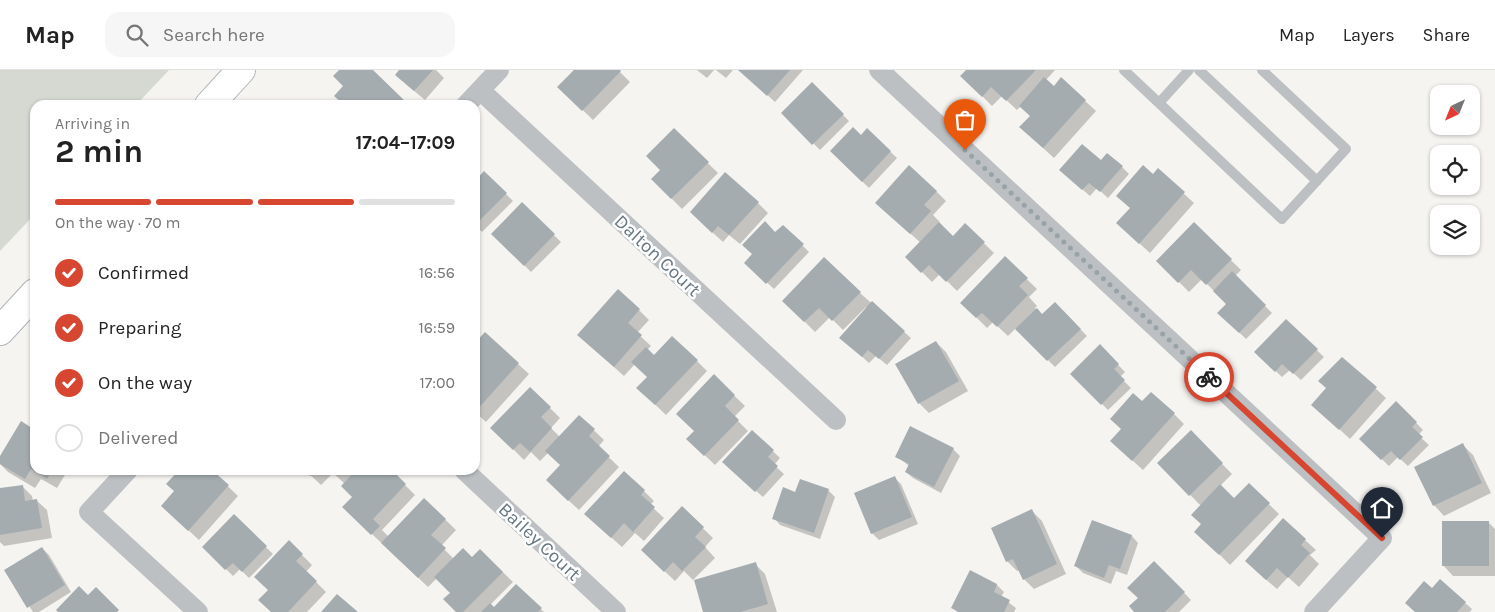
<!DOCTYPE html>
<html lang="en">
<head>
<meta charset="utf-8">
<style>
	:root { --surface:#fff; --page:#f6f6f6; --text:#222; --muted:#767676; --line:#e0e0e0; --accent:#d64630 }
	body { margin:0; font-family:Karla,sans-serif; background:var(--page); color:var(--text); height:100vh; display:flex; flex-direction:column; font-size:19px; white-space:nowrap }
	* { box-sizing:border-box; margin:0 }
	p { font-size:16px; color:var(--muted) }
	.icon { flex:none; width:28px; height:28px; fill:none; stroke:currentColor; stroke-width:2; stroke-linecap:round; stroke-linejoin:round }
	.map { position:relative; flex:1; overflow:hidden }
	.panel { position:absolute; left:30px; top:30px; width:450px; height:375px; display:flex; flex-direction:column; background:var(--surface); border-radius:15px; box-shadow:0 1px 4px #0004 }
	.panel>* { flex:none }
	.needle { width:32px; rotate:223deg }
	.fabs { position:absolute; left:1430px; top:15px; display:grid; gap:10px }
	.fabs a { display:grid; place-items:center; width:50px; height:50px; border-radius:10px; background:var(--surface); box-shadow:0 1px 4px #0004; font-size:25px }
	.pin { position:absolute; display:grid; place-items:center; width:42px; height:42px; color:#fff; margin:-51px -21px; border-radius:50% 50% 50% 0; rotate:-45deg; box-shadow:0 0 5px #0007 }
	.pin .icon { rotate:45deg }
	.courier { position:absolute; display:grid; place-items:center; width:50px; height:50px; margin:-25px; border:4px solid #d64630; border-radius:50%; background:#fff; color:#222; box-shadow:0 1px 6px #0007 }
	.headline em { font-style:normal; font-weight:700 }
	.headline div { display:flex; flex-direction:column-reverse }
	.headline { display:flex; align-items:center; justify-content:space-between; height:85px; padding:0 25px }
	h1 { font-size:32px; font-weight:700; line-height:38px }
	.bar { display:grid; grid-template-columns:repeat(4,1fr); gap:8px 5px; align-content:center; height:60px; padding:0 25px }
	.bar i { height:6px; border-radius:4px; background:var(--line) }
	.bar .selected { background:var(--accent) }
	.bar p { grid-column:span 4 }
	ol { padding:0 25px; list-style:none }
	li { display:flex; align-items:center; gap:15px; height:55px }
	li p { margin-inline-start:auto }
	li .icon { padding:5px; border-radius:50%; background:var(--accent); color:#fff; stroke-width:4 }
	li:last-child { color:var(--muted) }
	li i { width:28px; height:28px; border:2px solid var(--line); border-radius:50% }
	header { display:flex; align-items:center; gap:30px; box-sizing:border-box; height:70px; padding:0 25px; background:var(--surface); border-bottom:1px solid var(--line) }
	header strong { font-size:24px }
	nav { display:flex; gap:28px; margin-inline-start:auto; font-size:18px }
	.search { width:350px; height:45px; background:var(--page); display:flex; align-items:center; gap:12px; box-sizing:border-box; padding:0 18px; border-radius:15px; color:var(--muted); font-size:19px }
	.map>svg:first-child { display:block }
	.green { fill:#d5d9d1 }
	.shadow { fill:#0003 }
	.building { fill:#a4acb0 }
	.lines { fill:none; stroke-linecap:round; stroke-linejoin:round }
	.secondary-casing { stroke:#aeb4b8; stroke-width:30 }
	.lane { stroke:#bcc0c3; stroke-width:10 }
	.street { stroke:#bcc0c3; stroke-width:20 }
	.secondary { stroke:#fff; stroke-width:28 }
	.done { stroke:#98a3a8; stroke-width:5; stroke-dasharray:0 9 }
	.route { stroke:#d64630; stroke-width:6 }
	.labels { text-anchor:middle; stroke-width:5; stroke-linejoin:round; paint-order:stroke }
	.street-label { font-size:19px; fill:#667780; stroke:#fff }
</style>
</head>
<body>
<header>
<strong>Map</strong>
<div class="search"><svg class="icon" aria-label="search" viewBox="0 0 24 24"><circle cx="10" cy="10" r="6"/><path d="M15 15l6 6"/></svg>Search here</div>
<nav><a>Map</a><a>Layers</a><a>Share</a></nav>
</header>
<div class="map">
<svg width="1495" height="542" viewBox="0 0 1495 542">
	<rect width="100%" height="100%" fill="#f5f4f1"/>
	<path class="green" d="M0 0H169L136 35H35V144L0 181Z"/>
	<path class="shadow" d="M341 0H371L407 35H345Z
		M400 0H436L444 8 425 30 407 15Z
		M574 0H618L630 12 593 50 559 17Z
		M697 0H714L707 8Z
		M716 0H733L726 8Z
		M740 0H803L775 32Z
		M968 0H1055L1046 10 1054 18 1061 9 1096 41 1054 88 1031 67V46L1021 36 1017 40 1002 26 992 36 962 6Z
		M812 14 849 51 820 80 783 43Z
		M674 60 718 103 682 139 652 109 661 100Z
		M867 60 897 88 869 118 831 81 861 67Z
		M1101 92 1122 97 1129 104 1108 128 1097 118 1090 126 1068 107Z
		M1158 100 1194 133 1150 183 1128 163 1131 138Z
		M485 103 513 131 482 162 475 155V112Z
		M936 121 946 131 933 145 940 152 938 153 953 168 965 155 994 183 957 221 940 204 932 212 907 187 921 173 887 143Z
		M758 133 768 143 740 174 729 165 723 172 701 152Z
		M522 134 561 172 531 202 493 164Z
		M1194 154 1241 200 1235 206 1272 243 1246 269 1219 243 1227 234 1202 209 1189 222 1158 191Z
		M783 156 809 182 774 219 746 193Z
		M1005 188 1037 219 1029 227 1037 236 1035 238 1042 245 1055 233 1087 266 1055 297 1016 258 1008 266 993 252 987 258 962 233Z
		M860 223 911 268 887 295 876 286 869 293 848 274 867 239 866 237 843 260 830 247 815 262 784 231Z
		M639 240 649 250 637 263 651 276 647 280 654 287 697 291 707 301 666 345 638 318 648 307 635 294 624 306 589 275Z
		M1286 250 1324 287 1301 310 1290 300 1282 307 1256 282Z
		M485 264 529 304 486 352 475 342V275Z
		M936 272 946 282 968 321 929 343 919 333Z
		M1100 276 1125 302 1120 307 1131 318 1108 340 1072 304Z
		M1342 288 1386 328 1350 369 1313 335 1327 319Z
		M714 306 745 336 734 347 748 361 715 395 688 369 695 361Z
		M530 318 560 348 551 358 560 367 579 346 604 370 598 377 619 397 579 440 557 420 561 395 548 383 540 391 531 382 524 390 492 358Z
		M1396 332 1423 360 1418 365 1429 375 1408 396 1398 387 1389 396 1361 369Z
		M1142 333 1174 344 1184 354 1143 400 1122 381Z
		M35 361V400H68L57 418 41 409 35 418 8 402 0 394V389Z
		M752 361 780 388 774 395 784 404 763 427 731 399Z
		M1191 362 1232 404 1220 416 1234 430 1249 415 1279 444 1230 495 1196 461 1203 454 1201 436 1159 393Z
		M1463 375 1473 385 1491 423 1444 446 1434 435Z
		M953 379 960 386 941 423 913 408 906 402 909 396 897 386Z
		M181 400H197L205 407 211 400 238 426 199 470 173 446Z
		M305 400H390L415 425 382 460 389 467 424 429 456 460 441 476 454 489H472L480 480 513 512 490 535 494 539 517 516 544 542H458L452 523 437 508 428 517 354 447 353 427 345 414 333 403 321 415Z
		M894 407 901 414 918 454 879 470 872 463Z
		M22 416 32 426 33 431 36 430 47 440 52 468 4 476 0 472V420Z
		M828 420 835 427 820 469 780 455 774 448 796 423Z
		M644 421 654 431 650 435 664 448 644 471 635 463 622 477 596 454Z
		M682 438 713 468 705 477 715 488 693 510 684 501 675 511 642 480Z
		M1032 441 1042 451 1066 504 1034 519 1024 509 1020 500 1017 501 1007 491Z
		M234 446 273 484 249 508 240 499 233 506 204 477Z
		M1283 450 1316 480 1310 485 1319 494 1299 517 1288 507 1277 519 1256 501Z
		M1488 452 1495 459V506H1453L1443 495Z
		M1132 466 1138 473 1127 505 1116 501 1111 514 1083 503 1076 496Z
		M289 472 312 495 306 502 326 522 307 542H272L270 520Z
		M42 478 49 485 71 522 39 542H33L6 500Z
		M1154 492 1191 530 1179 542H1136L1139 528Z
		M755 494 765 504 777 542H704Z
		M971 502 997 515 1004 522 1001 527 1016 538 1014 542H957L953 538Z
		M1440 511 1472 539 1470 542H1416Z"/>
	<path class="building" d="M339 0H373L404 30 399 35H344L334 26 343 16 333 6Z
		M399 0H433L414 21 395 5Z
		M574 0H620L621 1 582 41 557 17Z
		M738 0H790L767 26Z
		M966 0H1036L1006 31 991 17 982 27 960 6Z
		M1044 7 1054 16 1061 7 1086 30 1043 78 1019 57 1030 46 1019 36Z
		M812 12 844 44 812 75 781 43Z
		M853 57 861 65 867 58 891 81 862 112 830 81Z
		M674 58 709 92 671 129 651 109 660 100 646 86Z
		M1082 74 1101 90 1107 83 1123 96 1100 122 1089 113 1082 120 1059 100Z
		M909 95 937 121 924 135 931 141 910 164 875 133Z
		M1143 95 1153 104 1158 98 1185 122 1139 174 1116 153 1130 138 1116 126Z
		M484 101 507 123 475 155V111Z
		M725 102 759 132 729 165 718 156 712 163 690 142Z
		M522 132 555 164 524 196 491 164Z
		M765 151 775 162 783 155 804 174 766 214 744 193 752 184 742 175Z
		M939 152 953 166 965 153 985 172 946 212 929 195 921 203 905 187Z
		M1194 152 1232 189 1206 215 1191 200 1178 213 1156 191Z
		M1005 186 1028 208 1019 216 1028 225 997 257 982 243 976 248 960 233Z
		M824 187 861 222 832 251 819 238 804 252 782 231Z
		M1232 201 1266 235 1239 263 1217 243 1226 234 1213 221Z
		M618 219 640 239 628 253 642 265 614 297 577 265Z
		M872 231 905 261 879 289 868 280 862 287 839 268Z
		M1055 232 1081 259 1047 291 1015 259 1037 238 1042 244Z
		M1286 249 1318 279 1293 304 1282 294 1275 302 1254 282Z
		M485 262 519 293 475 342V273Z
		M672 266 698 290 655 335 636 318 647 307 631 292 646 277 654 285Z
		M936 271 959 311 918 334 895 294Z
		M1100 274 1119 294 1114 299 1125 310 1101 335 1070 304Z
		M1342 287 1377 317 1339 360 1311 335 1326 318 1318 311Z
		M714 304 735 325 725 336 739 350 704 386 686 369 694 361 676 344Z
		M530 317 551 337 541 347 552 358 530 382 520 373 513 380 490 358Z
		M1151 322 1175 343 1132 391 1110 371 1121 359 1110 349 1133 323 1142 331Z
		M1396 331 1417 352 1412 357 1423 367 1400 390 1391 381 1381 390 1359 369Z
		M579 345 595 359 589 366 610 386 568 431 546 410 560 395 545 381Z
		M21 351 35 360V400H52L47 409 31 399 25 409 0 394V386Z
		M910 356 954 378 934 417 905 402 909 394 895 387Z
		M752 360 774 380 768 387 778 396 755 422 722 392Z
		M1191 360 1223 393 1189 426 1157 393Z
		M1463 373 1482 413 1433 436 1414 397Z
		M179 400H199L205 405 212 400 229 415 188 461 161 436 174 421 166 414Z
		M304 400H316L310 406Z
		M356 400H392L406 414 373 449 380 456 371 465 342 437 352 427 341 416Z
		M624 401 645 420 641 425 655 437 633 462 624 453 611 468 584 444Z
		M895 406 912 447 871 464 854 423Z
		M800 409 829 419 814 463 772 449 783 417 795 422Z
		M1249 413 1270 433 1219 485 1194 462 1201 454 1191 445 1220 414 1234 428Z
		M23 415 25 431 37 429 42 458 0 465V418Z
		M424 428 446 449 431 465 446 478 418 508 381 473Z
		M682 436 704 457 695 467 706 477 682 501 673 492 664 502 641 480Z
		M1032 439 1057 494 1023 510 1013 489 1006 492 991 458Z
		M234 444 267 476 242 502 233 493 225 500 202 477Z
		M1283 448 1306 469 1301 475 1310 483 1288 508 1277 498 1266 510 1245 491Z
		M1092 450 1132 465 1120 499 1109 495 1104 508 1074 496Z
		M1442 451H1489V496H1442Z
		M289 470 303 484 296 491 317 511 288 542H271L258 530 268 520 254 507Z
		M42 477 65 515 27 538 4 500Z
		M463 478 472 487 480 479 503 502 463 542H456L443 529 450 523 434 507Z
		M1154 491 1185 522 1165 542H1134L1129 536 1138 528 1127 518Z
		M756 492 768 534 740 542H703L694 510Z
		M970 500 997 514 994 522 1010 530 1004 542H959L951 538Z
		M1440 509 1466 532 1457 542H1415L1405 533 1424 511 1432 518Z
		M516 514 542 538 538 542H481L490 533 494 537Z
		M79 516 88 525 96 517 119 540 117 542H58L56 540Z
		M337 524 358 542H321Z"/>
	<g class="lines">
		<g class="secondary-casing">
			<path id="secondary" d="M209 35 241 0
				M0 261 35 223"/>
		</g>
		<path class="lane" d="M1124 0 1282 149 1346 79 1262 0
			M1199 0 1317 111
			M1159 33 1189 0"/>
		<path class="street" d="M879 0 1382 468 1314 542
			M480 20 836 350
			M466 35 499 0
			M128 400 89 442 198 542
			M464 400 616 542"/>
		<use href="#secondary" class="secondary"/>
	</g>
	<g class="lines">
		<path class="done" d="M965 80 1209 307"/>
		<path class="route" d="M1209 307 1382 468"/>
	</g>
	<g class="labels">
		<g class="street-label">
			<text transform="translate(658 185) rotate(43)" y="7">Dalton Court</text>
			<text transform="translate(540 471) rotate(43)" y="7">Bailey Court</text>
		</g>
	</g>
</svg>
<div class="fabs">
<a><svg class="needle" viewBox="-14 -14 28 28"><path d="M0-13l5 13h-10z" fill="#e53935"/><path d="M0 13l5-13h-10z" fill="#767676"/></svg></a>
<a><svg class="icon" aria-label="locate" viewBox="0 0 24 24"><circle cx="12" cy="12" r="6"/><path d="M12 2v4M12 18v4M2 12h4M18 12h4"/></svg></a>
<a><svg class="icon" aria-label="layers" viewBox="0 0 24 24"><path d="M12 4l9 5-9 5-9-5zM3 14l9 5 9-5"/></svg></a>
</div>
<div class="pin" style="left:965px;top:80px;background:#ea580c"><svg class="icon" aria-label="bag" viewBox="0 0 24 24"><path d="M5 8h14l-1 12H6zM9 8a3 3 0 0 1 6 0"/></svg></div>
<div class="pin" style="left:1382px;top:468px;background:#1f2937"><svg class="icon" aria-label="home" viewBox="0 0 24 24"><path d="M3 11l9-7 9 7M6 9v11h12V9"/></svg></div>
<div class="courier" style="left:1209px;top:307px"><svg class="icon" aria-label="bike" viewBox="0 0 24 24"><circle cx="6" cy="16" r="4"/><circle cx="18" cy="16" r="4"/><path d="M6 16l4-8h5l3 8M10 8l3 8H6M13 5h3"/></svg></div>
<section class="panel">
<div class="headline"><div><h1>2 min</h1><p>Arriving in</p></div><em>17:04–17:09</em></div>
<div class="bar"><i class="selected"></i><i class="selected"></i><i class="selected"></i><i></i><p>On the way · 70 m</p></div>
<ol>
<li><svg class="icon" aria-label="check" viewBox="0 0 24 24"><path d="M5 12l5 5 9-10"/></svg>Confirmed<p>16:56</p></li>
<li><svg class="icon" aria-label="check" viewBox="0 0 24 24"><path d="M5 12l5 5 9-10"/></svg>Preparing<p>16:59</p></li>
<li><svg class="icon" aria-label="check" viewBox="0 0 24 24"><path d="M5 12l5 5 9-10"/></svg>On the way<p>17:00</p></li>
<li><i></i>Delivered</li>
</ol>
</section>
</div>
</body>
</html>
